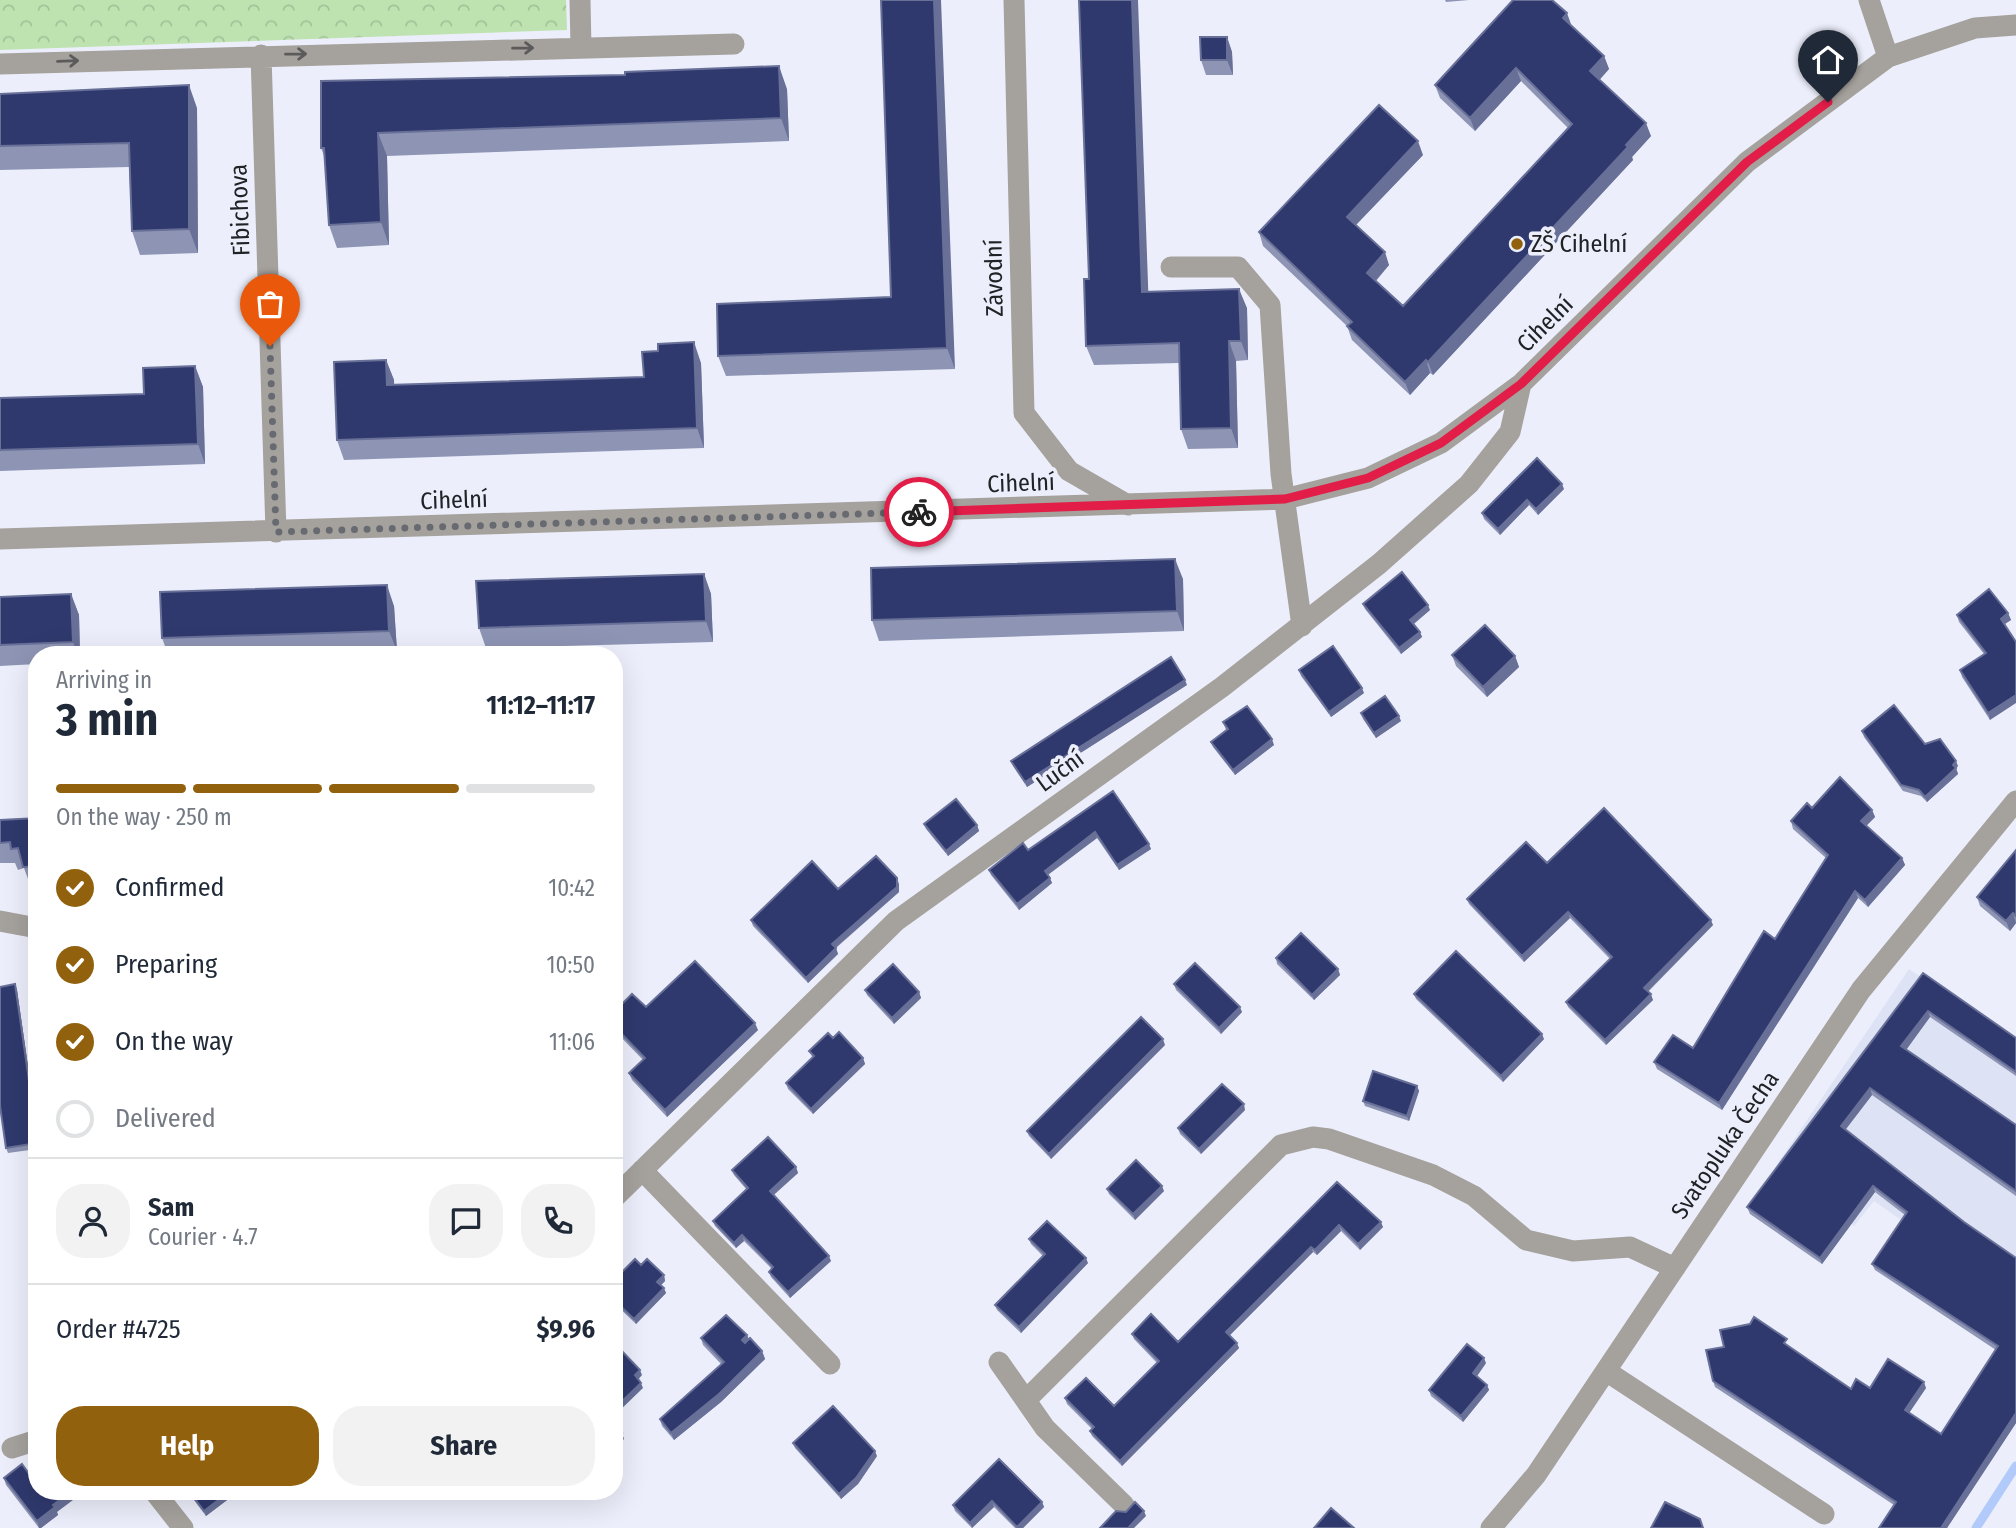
<!DOCTYPE html>
<html lang="en">
<head>
<meta charset="utf-8">
<style>
	:root { --surface:#fff; --page:#f2f2f3; --text:#1f2937; --muted:#747a83; --line:#e0e1e3; --accent:#91610d }
	body { margin:0; font-family:"Fira Sans Condensed",sans-serif; background:var(--page); color:var(--text); height:100vh; display:flex; flex-direction:column; font-size:26px; white-space:nowrap }
	* { box-sizing:border-box; margin:0 }
	p { font-size:23px; color:var(--muted) }
	.icon { flex:none; width:38px; height:38px; fill:none; stroke:currentColor; stroke-width:2; stroke-linecap:round; stroke-linejoin:round }
	.map { position:relative; flex:1; overflow:hidden }
	.panel { position:absolute; left:28px; top:646px; width:595px; height:854px; display:flex; flex-direction:column; background:var(--surface); border-radius:28px; box-shadow:0 7px 28px #0002 }
	.panel>* { flex:none }
	.pin { position:absolute; display:grid; place-items:center; width:60px; height:60px; color:#fff; margin:-72px -30px; border-radius:50% 50% 50% 0; rotate:-45deg; box-shadow:0 0 7px #0007 }
	.pin .icon { rotate:45deg }
	.courier { position:absolute; display:grid; place-items:center; width:70px; height:70px; margin:-35px; border:5px solid #e11d48; border-radius:50%; background:#fff; color:#222; box-shadow:0 2px 9px #0007 }
	.overview em { font-style:normal; font-weight:700 }
	.overview div { display:flex; flex-direction:column-reverse }
	.overview { display:flex; align-items:center; justify-content:space-between; height:119px; padding:0 28px }
	h1 { font-size:46px; font-weight:700; line-height:52px }
	.bar { display:grid; grid-template-columns:repeat(4,1fr); gap:10px 7px; align-content:center; height:84px; padding:0 28px }
	.bar i { height:9px; border-radius:5px; background:var(--line) }
	.bar .selected { background:var(--accent) }
	.bar p { grid-column:span 4 }
	.line { display:flex; align-items:center; gap:18px; padding:0 28px; border-top:2px solid var(--line) }
	.line div { flex:1 }
	.round { display:grid; place-items:center; flex:none; width:74px; height:74px; border-radius:28px; background:var(--page) }
	ol { padding:0 28px; list-style:none }
	li { display:flex; align-items:center; gap:21px; height:77px }
	li p { margin-inline-start:auto }
	li .icon { padding:7px; border-radius:50%; background:var(--accent); color:#fff; stroke-width:4 }
	li:last-child { color:var(--muted) }
	li i { width:38px; height:38px; border:4px solid var(--line); border-radius:50% }
	.button { display:flex; gap:14px; margin-top:auto; padding:14px 28px }
	.button a { flex:1; height:80px; border-radius:28px; background:var(--accent); color:#fff; font-size:28px; font-weight:700; line-height:80px; text-align:center }
	.button a+a { background:var(--page); color:var(--text) }
	.map>svg:first-child { display:block }
	.built { fill:#dde3f5 }
	.forest { fill:url(#forest-crowns) }
	.lines { fill:none; stroke-linecap:round; stroke-linejoin:round }
	.stream { stroke:#b1caf9; stroke-width:9 }
	.street { stroke:#a5a19d; stroke-width:21 }
	.wall { fill:#8e94b4 }
	.shaded-wall { fill:#687098 }
	.building { fill:#2f396d; stroke:#687098; stroke-width:2 }
	.oneway { stroke:#5c5b5c }
	.done { stroke:#676a71; stroke-width:7; stroke-dasharray:0 12.6 }
	.route { stroke:#e11d48; stroke-width:9 }
	.poi-dot { fill:#91610d; stroke:#eceffb; stroke-width:2.5 }
	.labels { text-anchor:middle; stroke-width:7; stroke-linejoin:round; paint-order:stroke }
	.street-label { font-size:24px; fill:#202226; stroke:#eceffb }
	.poi-label { font-size:24px; fill:#202226; stroke:#eceffb; text-anchor:start }
</style>
</head>
<body>
<div class="map">
<svg width="2016" height="1528" viewBox="0 0 2016 1528">
	<defs>
		<pattern id="forest-crowns" width="20" height="18" patternUnits="userSpaceOnUse" patternTransform="scale(1.75)"><rect width="20" height="18" fill="#bee3b1"/><path d="M2 6a3 3 0 1 1 6 0M12 15a3 3 0 1 1 6 0" fill="none" stroke="#a3c298"/></pattern>
	</defs>
	<rect width="100%" height="100%" fill="#eceffb"/>
	<path class="built" d="M1909 969 2016 1040V1301L1874 1201 1854 1226 1776 1166Z"/>
	<path class="forest" d="M0 0H566L567 30 0 50Z"/>
	<g class="lines">
		<path class="stream" d="M1976 1528 2016 1466"/>
		<path class="street" d="M580 0 581 47
			M1014 0 1024 413 1069 471 1128 505
			M1869 0 1888 57
			M261 55 276 532
			M0 64 734 44
			M1171 267H1238L1270 305 1281 474 1302 626
			M0 539 1285 499 1368 478 1441 443 1521 384 1747 162 1888 57 1975 28 2016 25
			M0 921 37 928
			M642 1170 830 1364
			M614 1198 896 921 1222 687 1379 564 1469 484 1510 432 1521 384
			M999 1362 1045 1428 1124 1505
			M1606 1371 1824 1514
			M1026 1400 1281 1145 1313 1137 1329 1139 1433 1175 1474 1196 1526 1240 1573 1251 1630 1247 1675 1268
			M12 1448 37 1440
			M154 1491 183 1528
			M1491 1528 1536 1475 1861 990 2016 801"/>
	</g>
	<path class="wall" d="M881 0 955 369 726 376 718 356 891 297Z
		M1445 0H1469L1446 2Z
		M1571 26 1604 56 1609 69 1599 80 1651 136 1632 157 1633 160 1433 375 1430 373 1410 395 1352 340 1347 326 1263 246 1259 232 1423 155 1356 225 1389 265 1376 281 1403 306 1568 128 1521 81 1475 131 1440 98 1435 85Z
		M1227 37 1232 52 1233 75H1206L1201 60Z
		M321 81 787 89 789 141 387 156 389 245 337 248 329 225 325 158 321 148Z
		M0 94 197 108 198 253 140 255 132 231 129 167 0 170Z
		M1148 292 1247 308 1248 360 1236 361 1238 448 1188 449 1181 429 1179 363 1094 365 1086 346Z
		M386 360 394 380V385L644 377 701 363 704 448 344 460 337 440Z
		M195 366 203 387 205 464 0 471V398L144 394Z
		M1564 489 1538 515 1529 505 1500 535 1484 519 1482 513Z
		M704 574 711 594 713 642 486 648 479 628Z
		M1183 579 1184 631 879 641 872 620Z
		M71 594 79 615 80 654H37V664L0 666V597Z
		M1363 604 1430 610 1414 624 1420 632 1422 637 1401 654 1365 609Z
		M394 606 397 651 296 654H168L162 638Z
		M2008 613 2011 620 2005 624 1990 720 1962 677 1960 670 1984 654 1959 622 1957 615Z
		M1452 655 1515 656 1519 667 1487 697 1456 666Z
		M1299 670 1364 693 1331 717 1301 676Z
		M1187 685 1027 787 1013 766 1011 761Z
		M1361 713 1401 721 1376 738 1363 719Z
		M1223 722 1274 745 1235 775 1213 747 1211 742 1226 730Z
		M1862 731 1925 744 1958 766 1956 768 1958 774 1927 802 1921 796 1903 791 1864 737Z
		M1113 791 1151 849 1119 870 1097 838 1048 875 1052 883 1019 910 991 875 989 870 1028 850Z
		M1812 808 1872 810 1875 817 1866 826 1902 858 1905 865 1868 907 1858 898 1722 1110 1657 1069 1654 1062 1693 1048 1775 939 1826 858 1793 829 1791 821Z
		M37 818V887H31L24 868 18 870 15 863H0V820Z
		M924 824 977 825 979 831 948 856 926 829Z
		M2016 850V923L2010 931 1980 906 1977 897Z
		M1547 863 1713 925 1648 992 1653 1000 1606 1045 1568 1007 1566 1002 1610 959 1570 918 1524 962 1469 904 1467 899Z
		M899 884V892L836 948 838 954 808 983 753 926 751 920 838 889Z
		M1276 958 1338 969 1340 975 1314 1000 1277 964Z
		M1923 973 2016 1038V1076L1930 1017 1906 1049 2016 1125V1196L1872 1095 1845 1130 1964 1222 2016 1258V1423L1947 1528H1879L1894 1505 1715 1387 1713 1381 1789 1345 1788 1346 1851 1389 1870 1388H1926L1909 1413 1941 1434 1996 1350 1875 1270 1872 1264 1905 1215 1875 1192 1822 1264 1750 1214 1747 1207Z
		M15 984 17 990 37 1128V1149L8 1153 6 1148Z
		M1174 984 1242 1012 1221 1034 1176 990Z
		M865 990 919 992 921 998 894 1024 867 995Z
		M1414 994 1544 1039 1503 1082 1416 999Z
		M646 1007 758 1030 667 1117 632 1080 629 1073 643 1060 614 1030V1012Z
		M833 1038 863 1058 865 1064 813 1114 788 1089 786 1083 813 1058 809 1051Z
		M1165 1045 1051 1159 1029 1136 1027 1131Z
		M1417 1086 1419 1091 1409 1121 1365 1106 1363 1101Z
		M1245 1110 1201 1154 1180 1134 1178 1128Z
		M796 1167 798 1173 774 1195 831 1261 790 1298 771 1277 769 1272 772 1269 744 1241 736 1248 715 1226 713 1221 746 1189 734 1175 732 1170Z
		M1337 1182 1383 1227 1360 1250 1341 1231 1317 1255 1313 1252 1230 1335 1239 1348 1122 1466 1092 1436 1090 1431 1092 1429 1067 1404 1065 1398 1114 1406 1157 1363 1134 1339 1132 1334 1178 1342Z
		M1107 1189 1164 1191 1135 1220 1109 1194Z
		M1029 1239 1088 1263 1021 1333 997 1310 995 1305 1043 1256 1031 1244Z
		M641 1265 664 1275 665 1281 661 1285 666 1293 636 1324 614 1303V1280Z
		M747 1335 749 1339 762 1351 765 1359 721 1402 674 1440 662 1426 660 1419 721 1364 703 1345 701 1338Z
		M1486 1363 1477 1376 1487 1385 1489 1390 1463 1422 1431 1396 1429 1390Z
		M793 1443 877 1456 858 1484 841 1499 795 1448Z
		M999 1459 1042 1502 1044 1507 1023 1528H1015L994 1507 972 1528 955 1511 953 1505Z
		M30 1475 57 1512 58 1515 41 1528H39L6 1485 4 1478Z
		M187 1491H239L206 1516Z"/>
	<path class="shaded-wall" d="M934 0H941L955 369 947 348Z
		M1132 0H1138L1149 312 1142 292Z
		M1567 13 1572 27 1563 18Z
		M1227 37 1232 52 1233 75 1227 60Z
		M1604 56 1609 69 1595 85 1590 71Z
		M779 66 787 89 789 141 781 118Z
		M1516 68 1521 81 1475 131 1470 118Z
		M189 85 197 108 198 253 189 229Z
		M1646 123 1651 136 1632 157 1633 160 1433 375 1428 362Z
		M378 133 387 156 389 245 381 222Z
		M1418 141 1423 155 1351 230 1347 217Z
		M1385 252 1389 265 1371 286 1367 273Z
		M1239 289 1247 308 1248 360 1241 341Z
		M1229 341 1236 361 1238 448 1231 428Z
		M694 342 701 363 704 448 697 428Z
		M386 360 394 380 395 406 387 385Z
		M1426 360 1430 373 1410 395 1405 382Z
		M195 366 203 387 205 464 198 444Z
		M1562 484 1564 489 1538 515 1536 509Z
		M1527 500 1529 505 1500 535 1498 529Z
		M1175 559 1183 579 1184 631 1177 611Z
		M704 574 711 594 713 642 706 621Z
		M387 585 394 606 397 651 389 631Z
		M71 594 79 615 80 654H77L73 642Z
		M1428 605 1430 610 1412 625 1410 620Z
		M2008 613 2011 620 2003 625 2001 619Z
		M1420 632 1422 637 1401 654 1399 648Z
		M1515 656 1519 667 1487 697 1483 687Z
		M1185 680 1187 685 1027 787 1025 782Z
		M1362 688 1364 693 1331 717 1329 712Z
		M2016 695V703L1990 720 1988 713Z
		M1399 716 1401 721 1376 738 1374 733Z
		M1272 739 1274 745 1235 775 1233 770Z
		M1956 761 1958 766 1956 768 1958 774 1927 802 1925 797Z
		M1872 810 1875 817 1863 829 1861 821Z
		M977 825 979 831 948 856 946 851Z
		M1095 832 1097 838 1046 876 1045 871Z
		M1149 844 1151 849 1119 870 1117 865Z
		M1902 858 1905 865 1868 907 1865 900Z
		M897 878 899 884V892L834 949 832 944Z
		M1050 878 1052 883 1019 910 1017 904Z
		M1855 891 1858 898 1722 1110 1719 1103Z
		M1568 912 1570 918 1524 962 1522 956Z
		M2013 913 2016 923 2010 931 2006 921Z
		M1711 920 1713 925 1646 993 1644 988Z
		M836 948 838 954 808 983 806 978Z
		M1338 969 1340 975 1314 1000 1312 995Z
		M15 984 17 990 37 1128V1136Z
		M919 992 921 998 894 1024 892 1018Z
		M1651 994 1653 1000 1606 1045 1605 1040Z
		M1240 1007 1242 1012 1221 1034 1219 1028Z
		M1928 1011 1930 1017 1904 1053 1901 1046Z
		M755 1023 758 1030 667 1117 665 1110Z
		M1542 1034 1544 1039 1503 1082 1501 1076Z
		M1163 1039 1165 1045 1051 1159 1049 1154Z
		M863 1058 865 1064 813 1114 811 1109Z
		M1417 1086 1419 1091 1409 1121 1407 1116Z
		M1870 1088 1872 1095 1843 1133 1841 1126Z
		M1244 1104 1245 1110 1201 1154 1199 1149Z
		M796 1167 798 1173 772 1196 770 1191Z
		M1162 1186 1164 1191 1135 1220 1133 1214Z
		M1873 1186 1875 1192 1822 1264 1820 1258Z
		M1381 1222 1383 1227 1360 1250 1358 1244Z
		M1339 1225 1341 1231 1317 1255 1315 1250Z
		M742 1235 744 1241 736 1248 734 1243Z
		M1311 1247 1313 1252 1228 1337 1226 1332Z
		M829 1256 831 1261 790 1298 788 1292Z
		M1086 1258 1088 1263 1021 1333 1019 1327Z
		M664 1275 665 1281 659 1287 657 1282Z
		M664 1288 666 1293 636 1324 634 1319Z
		M747 1335 750 1342 745 1347 742 1340Z
		M1237 1343 1239 1348 1122 1466 1120 1461Z
		M762 1351 765 1359 721 1402 674 1440 671 1433Z
		M1484 1358 1486 1363 1475 1379 1473 1373Z
		M640 1370 642 1375 637 1381 635 1375Z
		M1924 1382 1926 1388 1907 1416 1905 1410Z
		M641 1383 643 1388 614 1416V1409Z
		M1487 1385 1489 1390 1463 1422 1461 1416Z
		M2016 1413V1423L1947 1528H1941Z
		M622 1433 624 1439 614 1448V1441Z
		M875 1451 877 1456 858 1484 841 1499 839 1494Z
		M71 1491H85L57 1512 58 1515 41 1528H39L37 1521 53 1505Z
		M230 1491H239L206 1516 204 1511Z
		M992 1501 994 1507 972 1528 970 1523Z
		M1042 1502 1044 1507 1023 1528H1018L1017 1527Z
		M1144 1511 1146 1516 1134 1528H1128Z"/>
	<path class="building" d="M881 0H934L947 348 718 356 717 304 891 297Z
		M1079 0H1132L1142 292 1239 289 1241 341H1229L1231 428 1181 429 1179 343 1086 346 1084 279H1089Z
		M1513 0H1552L1567 13 1563 18 1604 56 1590 71 1646 123 1626 145 1628 147 1428 362 1426 360 1405 382 1347 326 1352 322 1259 232 1379 105 1418 141 1347 217 1385 252 1367 273 1403 306 1572 124 1516 68 1470 118 1435 85Z
		M1200 37H1227V60H1201Z
		M779 66 781 118 378 133 381 222 329 225 324 148H321V81L625 75V72Z
		M189 85V229L132 231 129 143 0 146V94Z
		M694 342 697 428 337 440 334 362 386 360 387 385 644 377 642 352 658 351V344Z
		M195 366 198 444 0 450V398L144 394 143 368Z
		M1537 458 1562 484 1536 509 1527 500 1498 529 1482 513Z
		M1175 559 1177 611 872 620 871 568Z
		M1402 572 1428 605 1410 620 1420 632 1399 648 1363 604Z
		M704 574 706 621 479 628 476 581Z
		M387 585 389 631 162 638 160 592Z
		M1989 589 2008 613 2001 619 2016 642V695L1988 713 1960 670 1986 653 1957 615Z
		M71 594 73 642 0 645V597Z
		M1485 625 1515 656 1483 687 1452 655Z
		M1333 646 1362 688 1329 712 1299 670Z
		M1171 657 1185 680 1025 782 1011 761Z
		M1385 696 1399 716 1374 733 1361 713Z
		M1894 705 1925 744 1940 739 1956 761 1953 765 1956 768 1925 797 1919 790 1901 785 1862 731Z
		M1247 706 1272 739 1233 770 1211 742 1228 729 1223 722Z
		M1840 777 1872 810 1861 821 1902 858 1865 900 1855 891 1719 1103 1654 1062 1673 1035 1693 1048 1764 931 1775 939 1828 855 1791 821 1807 803 1812 808Z
		M1113 791 1149 844 1117 865 1095 832 1045 871 1050 878 1017 904 989 870 1023 843 1028 850Z
		M956 799 977 825 946 851 924 824Z
		M1604 808 1711 920 1644 988 1651 994 1605 1040 1566 1002 1612 957 1568 912 1522 956 1467 899 1526 842 1547 863Z
		M37 818V866L23 867 18 848 11 849 10 842 0 843V820Z
		M2016 850V916L2013 913 2006 921 1977 897Z
		M876 856 897 878V887L832 944 836 948 806 978 751 920 812 861 838 889Z
		M1301 933 1338 969 1312 995 1276 958Z
		M1456 951 1542 1034 1501 1076 1414 994Z
		M695 961 755 1023 665 1110 629 1073 645 1058 614 1026V1012L632 994 646 1007Z
		M1195 963 1240 1007 1219 1028 1174 984Z
		M893 964 919 992 892 1018 865 990Z
		M1923 973 2016 1038V1072L1928 1011 1901 1046 2016 1125V1191L1870 1088 1841 1126 1964 1222 2016 1258V1413L1941 1528H1879L1896 1502 1713 1381 1706 1350 1724 1347 1720 1330 1750 1324 1754 1317 1787 1339 1784 1343 1851 1389 1856 1379 1870 1388 1888 1359 1924 1382 1905 1410 1941 1434 1998 1346 1872 1264 1907 1212 1873 1186 1820 1258 1747 1207Z
		M15 984 37 1136V1143L6 1148 0 1106V987Z
		M1141 1017 1163 1039 1049 1154 1027 1131Z
		M839 1032 863 1058 811 1109 786 1083 814 1056 809 1051 828 1033 833 1038Z
		M1373 1071 1417 1086 1407 1116 1363 1101Z
		M1222 1084 1244 1104 1199 1149 1178 1128Z
		M768 1137 796 1167 770 1191 829 1256 788 1292 769 1272 773 1267 742 1235 734 1243 713 1221 748 1188 732 1170Z
		M1136 1160 1162 1186 1133 1214 1107 1189Z
		M1337 1182 1381 1222 1358 1244 1339 1225 1315 1250 1311 1247 1226 1332 1237 1343 1120 1461 1090 1431 1094 1427 1065 1398 1086 1378 1114 1406 1159 1361 1132 1334 1151 1314 1178 1342Z
		M1047 1221 1086 1258 1019 1327 995 1305 1045 1254 1029 1239Z
		M635 1259 641 1265 647 1259 664 1275 657 1282 664 1288 634 1319 614 1300V1280Z
		M726 1315 747 1335 742 1340 745 1343 750 1338 762 1351 719 1394 671 1433 660 1419 724 1362 701 1338Z
		M1467 1344 1484 1358 1473 1373 1487 1385 1461 1416 1429 1390Z
		M618 1347 640 1370 635 1375 641 1383 614 1409V1350Z
		M833 1406 875 1451 856 1478 839 1494 793 1443Z
		M614 1426 622 1433 614 1441Z
		M999 1459 1042 1502 1017 1527 992 1501 970 1523 953 1505Z
		M22 1464 30 1475 37 1470V1491H71L53 1505 55 1507 37 1521 4 1478Z
		M189 1491H230L204 1511Z
		M1135 1502 1144 1511 1128 1528H1100L1116 1511 1126 1512Z
		M1665 1502 1700 1519 1703 1528H1651Z
		M1331 1508 1354 1528H1314Z"/>
	<defs><path id="oneway-shaft" d="M-6 0H5M1.5-3L5.5 0L1.5 3" fill="none" stroke-width="1.6" stroke-linecap="round" stroke-linejoin="round" transform="scale(1.75)"/></defs>
	<g class="oneway">
		<use href="#oneway-shaft" transform="translate(523 48) rotate(-1)"/>
		<use href="#oneway-shaft" transform="translate(296 54) rotate(-1)"/>
		<use href="#oneway-shaft" transform="translate(68 61) rotate(-2)"/>
	</g>
	<g class="lines">
		<path class="done" d="M270 346 276 532 919 512"/>
		<path class="route" d="M919 512 1285 499 1368 478 1441 443 1521 384 1747 162 1828 102"/>
	</g>
	<circle class="poi-dot" cx="1517" cy="244" r="7"/>
	<g class="labels">
		<g class="street-label">
			<text transform="translate(240 210) rotate(-92)" y="8">Fibichova</text>
			<text transform="translate(994 278) rotate(-91)" y="8">Závodní</text>
			<text transform="translate(1545 324) rotate(-45)" y="8">Cihelní</text>
			<text transform="translate(1021 483) rotate(-2)" y="8">Cihelní</text>
			<text transform="translate(454 500) rotate(-2)" y="8">Cihelní</text>
			<text transform="translate(1060 771) rotate(-36)" y="8">Luční</text>
			<text transform="translate(1725 1145) rotate(-56)" y="8">Svatopluka Čecha</text>
		</g>
		<g class="poi-label">
			<text x="1531" y="252">ZŠ Cihelní</text>
		</g>
	</g>
</svg>
<div class="pin" style="left:270px;top:346px;background:#ea580c"><svg class="icon" aria-label="bag" viewBox="0 0 24 24"><path d="M5 8h14l-1 12H6zM9 8a3 3 0 0 1 6 0"/></svg></div>
<div class="pin" style="left:1828px;top:102px;background:#1f2937"><svg class="icon" aria-label="home" viewBox="0 0 24 24"><path d="M3 11l9-7 9 7M6 9v11h12V9"/></svg></div>
<div class="courier" style="left:919px;top:512px"><svg class="icon" aria-label="bike" viewBox="0 0 24 24"><circle cx="6" cy="16" r="4"/><circle cx="18" cy="16" r="4"/><path d="M6 16l4-8h5l3 8M10 8l3 8H6M13 5h3"/></svg></div>
<section class="panel">
<div class="overview"><div><h1>3 min</h1><p>Arriving in</p></div><em>11:12–11:17</em></div>
<div class="bar"><i class="selected"></i><i class="selected"></i><i class="selected"></i><i></i><p>On the way · 250 m</p></div>
<ol>
<li><svg class="icon" aria-label="check" viewBox="0 0 24 24"><path d="M5 12l5 5 9-10"/></svg>Confirmed<p>10:42</p></li>
<li><svg class="icon" aria-label="check" viewBox="0 0 24 24"><path d="M5 12l5 5 9-10"/></svg>Preparing<p>10:50</p></li>
<li><svg class="icon" aria-label="check" viewBox="0 0 24 24"><path d="M5 12l5 5 9-10"/></svg>On the way<p>11:06</p></li>
<li><i></i>Delivered</li>
</ol>
<div class="line" style="height:126px"><a class="round"><svg class="icon" aria-label="person" viewBox="0 0 24 24"><circle cx="12" cy="8" r="4"/><path d="M4 21q1-7 8-7t8 7"/></svg></a><div><b>Sam</b><p>Courier · 4.7</p></div><a class="round"><svg class="icon" aria-label="chat" viewBox="0 0 24 24"><path d="M4 5h16v11H9l-5 4z"/></svg></a><a class="round"><svg class="icon" aria-label="phone" viewBox="0 0 24 24"><path d="M5 4h4l2 5-3 2q2 4 5 5l2-3 5 2v4C11 20 4 13 5 4z"/></svg></a></div>
<div class="line" style="height:91px"><div>Order #4725</div><b>$9.96</b></div>
<div class="button"><a>Help</a><a>Share</a></div>
</section>
</div>
</body>
</html>
